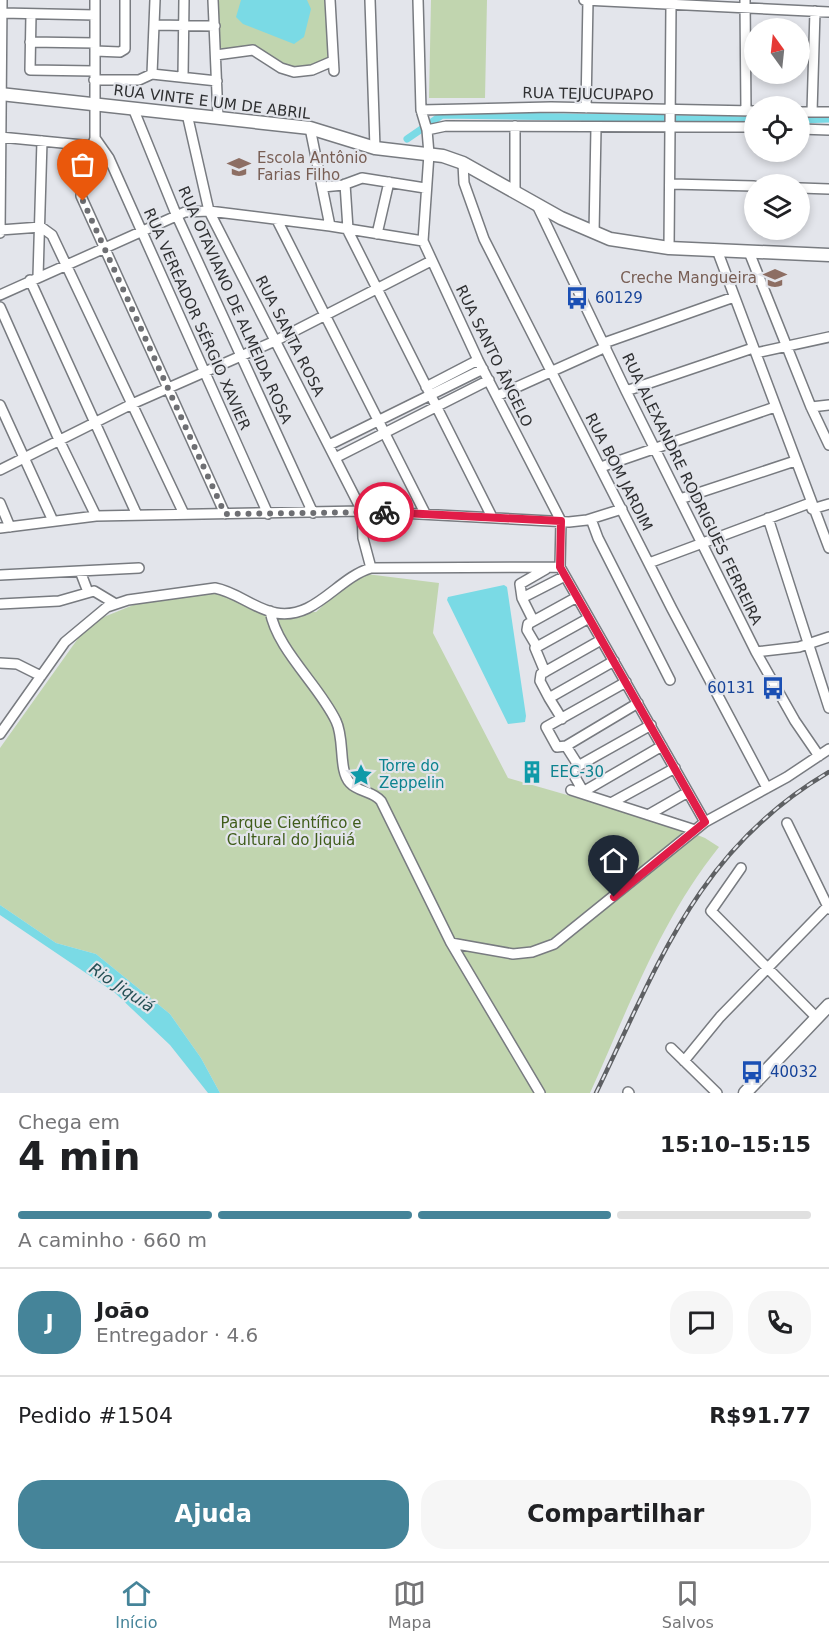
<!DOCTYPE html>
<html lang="pt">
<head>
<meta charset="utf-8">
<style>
	:root { --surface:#fff; --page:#f6f6f6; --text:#202124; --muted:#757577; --line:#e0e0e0; --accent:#458499 }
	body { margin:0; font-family:"DejaVu Sans",sans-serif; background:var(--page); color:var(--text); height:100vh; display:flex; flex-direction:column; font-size:22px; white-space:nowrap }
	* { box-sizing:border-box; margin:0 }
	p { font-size:20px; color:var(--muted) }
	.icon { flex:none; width:33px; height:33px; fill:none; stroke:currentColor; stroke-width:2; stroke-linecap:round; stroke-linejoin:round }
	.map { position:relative; height:1093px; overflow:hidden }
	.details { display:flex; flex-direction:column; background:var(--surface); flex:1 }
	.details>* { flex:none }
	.needle { width:39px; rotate:345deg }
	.tools { position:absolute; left:744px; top:18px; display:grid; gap:12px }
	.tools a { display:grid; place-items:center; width:66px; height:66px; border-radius:50%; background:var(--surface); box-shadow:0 3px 9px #0003; font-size:30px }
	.pin { position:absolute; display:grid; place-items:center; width:51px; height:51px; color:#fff; margin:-62px -26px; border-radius:50% 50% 50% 0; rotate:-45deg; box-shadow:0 0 6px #0007 }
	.pin .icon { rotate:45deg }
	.courier { position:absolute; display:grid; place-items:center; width:60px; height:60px; margin:-30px; border:4px solid #e11d48; border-radius:50%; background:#fff; color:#222; box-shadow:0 2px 8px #0007 }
	.head em { font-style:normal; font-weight:700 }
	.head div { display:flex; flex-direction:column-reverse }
	.head { display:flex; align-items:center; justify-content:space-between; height:102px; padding:0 18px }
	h1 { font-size:39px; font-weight:700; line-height:45px }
	.bar { display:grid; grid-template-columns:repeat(4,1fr); gap:9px 6px; align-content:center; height:72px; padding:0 18px }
	.bar i { height:8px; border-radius:4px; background:var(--line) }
	.bar .selected { background:var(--accent) }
	.bar p { grid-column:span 4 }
	.line { display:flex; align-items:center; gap:15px; padding:0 18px; border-top:2px solid var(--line) }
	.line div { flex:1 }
	.round { display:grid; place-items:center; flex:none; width:63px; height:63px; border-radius:24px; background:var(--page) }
	.primary-button { display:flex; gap:12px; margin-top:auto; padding:12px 18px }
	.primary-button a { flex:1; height:69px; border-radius:24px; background:var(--accent); color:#fff; font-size:24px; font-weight:700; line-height:69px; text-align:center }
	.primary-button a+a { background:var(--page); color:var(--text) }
	.tab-bar { display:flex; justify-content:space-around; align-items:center; height:84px; border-top:2px solid var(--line); background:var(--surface); font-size:16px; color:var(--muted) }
	.tab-bar a { display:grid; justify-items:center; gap:3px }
	.tab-bar .selected { color:var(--accent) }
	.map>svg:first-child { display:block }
	.green { fill:#c1d5af }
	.water { fill:#7adae5 }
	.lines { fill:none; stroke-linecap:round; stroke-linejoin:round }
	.canal { stroke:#7adae5; stroke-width:7 }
	.minor-casing { stroke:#787b80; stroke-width:12 }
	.major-casing { stroke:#787b80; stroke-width:15 }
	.minor { stroke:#fff; stroke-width:9 }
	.major { stroke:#fff; stroke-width:12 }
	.rail-casing { stroke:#5e6063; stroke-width:4.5 }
	.rail { stroke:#e3e5eb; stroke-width:2; stroke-dasharray:7; stroke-linecap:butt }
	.done { stroke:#6e6f73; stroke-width:6; stroke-dasharray:0 10.8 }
	.route { stroke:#e11d48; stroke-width:8 }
	.labels { text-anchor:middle; stroke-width:4.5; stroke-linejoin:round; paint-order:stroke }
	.street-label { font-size:15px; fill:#2f3032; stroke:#e3e5eb }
	.education-label { font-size:15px; fill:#785e54; stroke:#e3e5eb; text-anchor:start }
	.transit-label { font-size:15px; fill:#164399; stroke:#e3e5eb; text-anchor:start }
	.culture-label { font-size:15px; fill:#0d838f; stroke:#e3e5eb; text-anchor:start }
	.park-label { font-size:15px; fill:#3f5c1a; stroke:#e3e5eb }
	.water-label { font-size:16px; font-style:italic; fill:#234f54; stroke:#e3e5eb }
</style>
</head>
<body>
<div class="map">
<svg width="829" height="1093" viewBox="0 0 829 1093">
	<rect width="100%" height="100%" fill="#e3e5eb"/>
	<path class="green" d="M216 0H328L329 56C292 84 290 59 259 52 246 49 233 52 220 49Z
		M431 0H487L485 98H429Z
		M358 573 439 583 433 633 508 778 675 826 705 838 719 847C661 919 628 1009 590 1093H220L201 1058 170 1014 96 954 56 943 0 905V748L89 623 153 597 223 588 276 612H316Z"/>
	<path class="water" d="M241 0H307L311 9 304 37 294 44 243 24 236 17Z
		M504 585 507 587 526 716 525 722 508 724 447 600 448 597Z
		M0 905 56 943 96 954 170 1014 201 1058 220 1093H208L170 1045 114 992 0 915Z"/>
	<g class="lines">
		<path class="canal" d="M800 120 829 119
			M407 139 442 115 754 120"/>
		<g class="minor-casing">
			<path id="minor" d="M95 0V138L82 179 81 196 225 514
				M213 0 218 117
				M330 0 334 71
				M370 0 375 148
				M418 0 421 110 427 130 429 154 423 241 478 360 561 521 560 567 705 822
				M584 0 829 12
				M745 0 746 111
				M2 13 95 15
				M31 14 30 70 94 71
				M154 25 215 26
				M30 42 95 43
				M95 51 120 52 125 49V0
				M216 55 253 50 281 68 294 72 312 70 333 61
				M152 74 217 81
				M183 77 184 0
				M94 80H139L152 74 155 0
				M133 108 176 214 313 513
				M586 108 588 0
				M421 110 551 107 754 111
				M800 112H829
				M812 112 815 11
				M187 114 209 211 362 511 363 538 371 568
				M310 128 330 226
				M800 129 829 130
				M427 130 446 126 754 127
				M0 137 93 146
				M95 138 109 158 268 514
				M463 163 464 183 484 239 672 609 767 788
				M345 184 348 229
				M671 184 754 186
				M323 187 343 185 362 178 425 188
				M800 188 829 189
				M515 191V126
				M536 203 626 391 756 652 795 721 819 756
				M277 220 425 513
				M347 229 492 517
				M0 230 41 227 52 235 184 514
				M0 233 2 0
				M594 233 596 128
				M377 234 389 182
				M669 248 671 5
				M717 250 829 548
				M749 252 811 407 829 445
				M38 277 42 141
				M30 280 137 515
				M0 295 185 212 209 211 330 226 423 241
				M0 307 60 442 96 516
				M604 343 734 297
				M756 353 829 337
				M426 387 478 360
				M626 391 753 348
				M497 396 606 347
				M0 405 53 521
				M811 407 829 405
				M329 445 483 369
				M335 458 489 380
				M601 467 775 407
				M0 470 132 404 275 341 431 261
				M680 499 795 461
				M0 503 10 527
				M812 509 829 504
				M768 518 829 708
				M591 519 598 538 670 680
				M0 528 96 516 362 511 569 522 587 520 622 509
				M649 563 810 503
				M80 571 88 592
				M0 575 139 568
				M522 598 565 576
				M0 604 59 601 94 591 114 603
				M270 611C277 650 319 685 336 721 345 739 338 770 350 783 358 792 373 791 381 801L451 943 540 1093
				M533 620 522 598 520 584 546 569
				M537 647 527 630 528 624 577 597
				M756 652 799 647 829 637
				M0 663 17 664 41 676
				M545 672 535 648 589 618
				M549 698 540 681 541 674 601 640
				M562 719 549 698 614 661
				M0 734 65 642 107 607 128 600 215 588C237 592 254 609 276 613 315 620 337 578 371 568L560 567
				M566 746 557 747 546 727 626 682
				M578 765 566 746 638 703
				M571 790 695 830
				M583 791 571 770 651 725
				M581 793 662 746
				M611 803 675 768
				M648 815 688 792
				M787 823 829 909
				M741 868 711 911 817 1018
				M451 943 513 954 532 952 554 944 705 822 787 777 829 749
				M671 1048 717 1093
				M684 1061 720 1017 828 906
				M628 1092 629 1093"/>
		</g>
		<g class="major-casing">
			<path id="major" d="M0 94 310 128 375 148 443 156 463 163 561 218 610 239 669 248 829 255
				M745 1093 829 1005"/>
		</g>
		<use href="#minor" class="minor"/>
		<use href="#major" class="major"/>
		<g class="rail-casing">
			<path id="rail" d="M596 1093C659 963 698 849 829 772"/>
		</g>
		<use href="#rail" class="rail"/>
	</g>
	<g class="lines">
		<path class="done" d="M83 201 225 514 384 512"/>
		<path class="route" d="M384 512 561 521 560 567 705 822 614 897"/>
	</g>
	<defs>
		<g id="school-bare" transform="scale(1.8)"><path d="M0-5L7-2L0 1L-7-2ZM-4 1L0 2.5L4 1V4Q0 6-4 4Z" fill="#8d6e63" stroke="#e3e5eb" stroke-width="2.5" paint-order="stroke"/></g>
		<g id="bus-bare" transform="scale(1.8)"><path d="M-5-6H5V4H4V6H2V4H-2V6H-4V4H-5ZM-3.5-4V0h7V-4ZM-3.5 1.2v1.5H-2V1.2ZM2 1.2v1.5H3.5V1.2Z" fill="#1a4fb4" stroke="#e3e5eb" stroke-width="2.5" paint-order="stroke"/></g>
		<g id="building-bare" transform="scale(1.8)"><path d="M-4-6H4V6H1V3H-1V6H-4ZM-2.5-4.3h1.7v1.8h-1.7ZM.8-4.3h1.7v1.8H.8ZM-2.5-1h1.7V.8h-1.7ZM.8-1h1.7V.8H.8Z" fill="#0f9aa8" stroke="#e3e5eb" stroke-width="2.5" paint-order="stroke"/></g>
		<g id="sight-bare" transform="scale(1.8)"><path d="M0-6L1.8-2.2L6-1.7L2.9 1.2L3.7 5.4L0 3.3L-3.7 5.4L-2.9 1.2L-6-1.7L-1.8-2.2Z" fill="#0f9aa8" stroke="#e3e5eb" stroke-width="2.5" paint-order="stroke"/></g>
	</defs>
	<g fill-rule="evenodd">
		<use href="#school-bare" x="239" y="167"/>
		<use href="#school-bare" x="775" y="278"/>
		<use href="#bus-bare" x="577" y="298"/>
		<use href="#bus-bare" x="773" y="688"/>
		<use href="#building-bare" x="532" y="772"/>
		<use href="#sight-bare" x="361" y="775"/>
		<use href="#bus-bare" x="752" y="1072"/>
	</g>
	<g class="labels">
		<g class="street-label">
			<text transform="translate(588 94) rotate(1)" y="5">RUA TEJUCUPAPO</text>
			<text transform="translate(212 102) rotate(7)" y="5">RUA VINTE E UM DE ABRIL</text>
			<text transform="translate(235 305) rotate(66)" y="5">RUA OTAVIANO DE ALMEIDA ROSA</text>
			<text transform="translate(197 319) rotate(66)" y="5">RUA VEREADOR SÉRGIO XAVIER</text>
			<text transform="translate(290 336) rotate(63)" y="5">RUA SANTA ROSA</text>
			<text transform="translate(494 356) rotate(64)" y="5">RUA SANTO ÂNGELO</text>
			<text transform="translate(619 472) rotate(63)" y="5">RUA BOM JARDIM</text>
			<text transform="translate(692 489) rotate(64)" y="5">RUA ALEXANDRE RODRIGUES FERREIRA</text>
		</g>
		<g class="education-label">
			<text x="257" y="163">Escola Antônio<tspan x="257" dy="17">Farias Filho</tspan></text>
			<text x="757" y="283" text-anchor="end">Creche Mangueira</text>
		</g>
		<g class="transit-label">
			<text x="595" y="303">60129</text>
			<text x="755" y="693" text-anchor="end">60131</text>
			<text x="770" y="1077">40032</text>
		</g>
		<g class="culture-label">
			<text x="379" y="771">Torre do<tspan x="379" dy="17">Zeppelin</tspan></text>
			<text x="550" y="777">EEC-30</text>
		</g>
		<g class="park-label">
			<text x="291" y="828">Parque Científico e<tspan x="291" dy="17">Cultural do Jiquiá</tspan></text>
		</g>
		<g class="water-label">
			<text transform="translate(122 987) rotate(34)" y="6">Rio Jiquiá</text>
		</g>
	</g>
</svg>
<div class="tools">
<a><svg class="needle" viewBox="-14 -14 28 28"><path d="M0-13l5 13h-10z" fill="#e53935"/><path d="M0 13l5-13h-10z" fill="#757577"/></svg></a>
<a><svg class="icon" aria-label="locate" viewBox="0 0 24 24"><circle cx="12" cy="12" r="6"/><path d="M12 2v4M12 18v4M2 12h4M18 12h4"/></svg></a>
<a><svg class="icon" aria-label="layers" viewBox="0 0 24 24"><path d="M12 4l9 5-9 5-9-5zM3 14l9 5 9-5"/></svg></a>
</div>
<div class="pin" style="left:83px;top:201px;background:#ea580c"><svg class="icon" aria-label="bag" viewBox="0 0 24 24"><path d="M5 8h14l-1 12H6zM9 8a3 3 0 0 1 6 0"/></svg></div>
<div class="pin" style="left:614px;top:897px;background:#1f2937"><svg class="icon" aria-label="home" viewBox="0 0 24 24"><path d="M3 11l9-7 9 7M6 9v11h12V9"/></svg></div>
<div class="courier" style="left:384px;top:512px"><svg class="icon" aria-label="bike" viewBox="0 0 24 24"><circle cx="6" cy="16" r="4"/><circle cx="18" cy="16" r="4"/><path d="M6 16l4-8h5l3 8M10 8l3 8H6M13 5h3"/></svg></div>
</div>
<section class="details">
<div class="head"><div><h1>4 min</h1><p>Chega em</p></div><em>15:10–15:15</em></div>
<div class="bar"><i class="selected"></i><i class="selected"></i><i class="selected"></i><i></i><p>A caminho · 660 m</p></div>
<div class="line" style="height:108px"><b class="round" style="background:var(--accent);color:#fff">J</b><div><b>João</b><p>Entregador · 4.6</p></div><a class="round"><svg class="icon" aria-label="chat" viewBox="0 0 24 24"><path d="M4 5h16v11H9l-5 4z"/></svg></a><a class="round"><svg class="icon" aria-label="phone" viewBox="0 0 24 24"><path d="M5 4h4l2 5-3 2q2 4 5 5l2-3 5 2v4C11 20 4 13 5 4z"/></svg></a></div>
<div class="line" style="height:78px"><div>Pedido #1504</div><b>R$91.77</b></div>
<div class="primary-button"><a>Ajuda</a><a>Compartilhar</a></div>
</section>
<nav class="tab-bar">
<a class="selected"><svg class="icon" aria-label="home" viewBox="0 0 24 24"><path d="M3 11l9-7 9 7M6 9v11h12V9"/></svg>Início</a>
<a><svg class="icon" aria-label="map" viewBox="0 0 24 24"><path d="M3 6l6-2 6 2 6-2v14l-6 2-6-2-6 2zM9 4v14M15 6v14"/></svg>Mapa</a>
<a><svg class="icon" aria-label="saved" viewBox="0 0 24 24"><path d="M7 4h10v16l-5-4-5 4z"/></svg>Salvos</a>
</nav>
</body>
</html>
